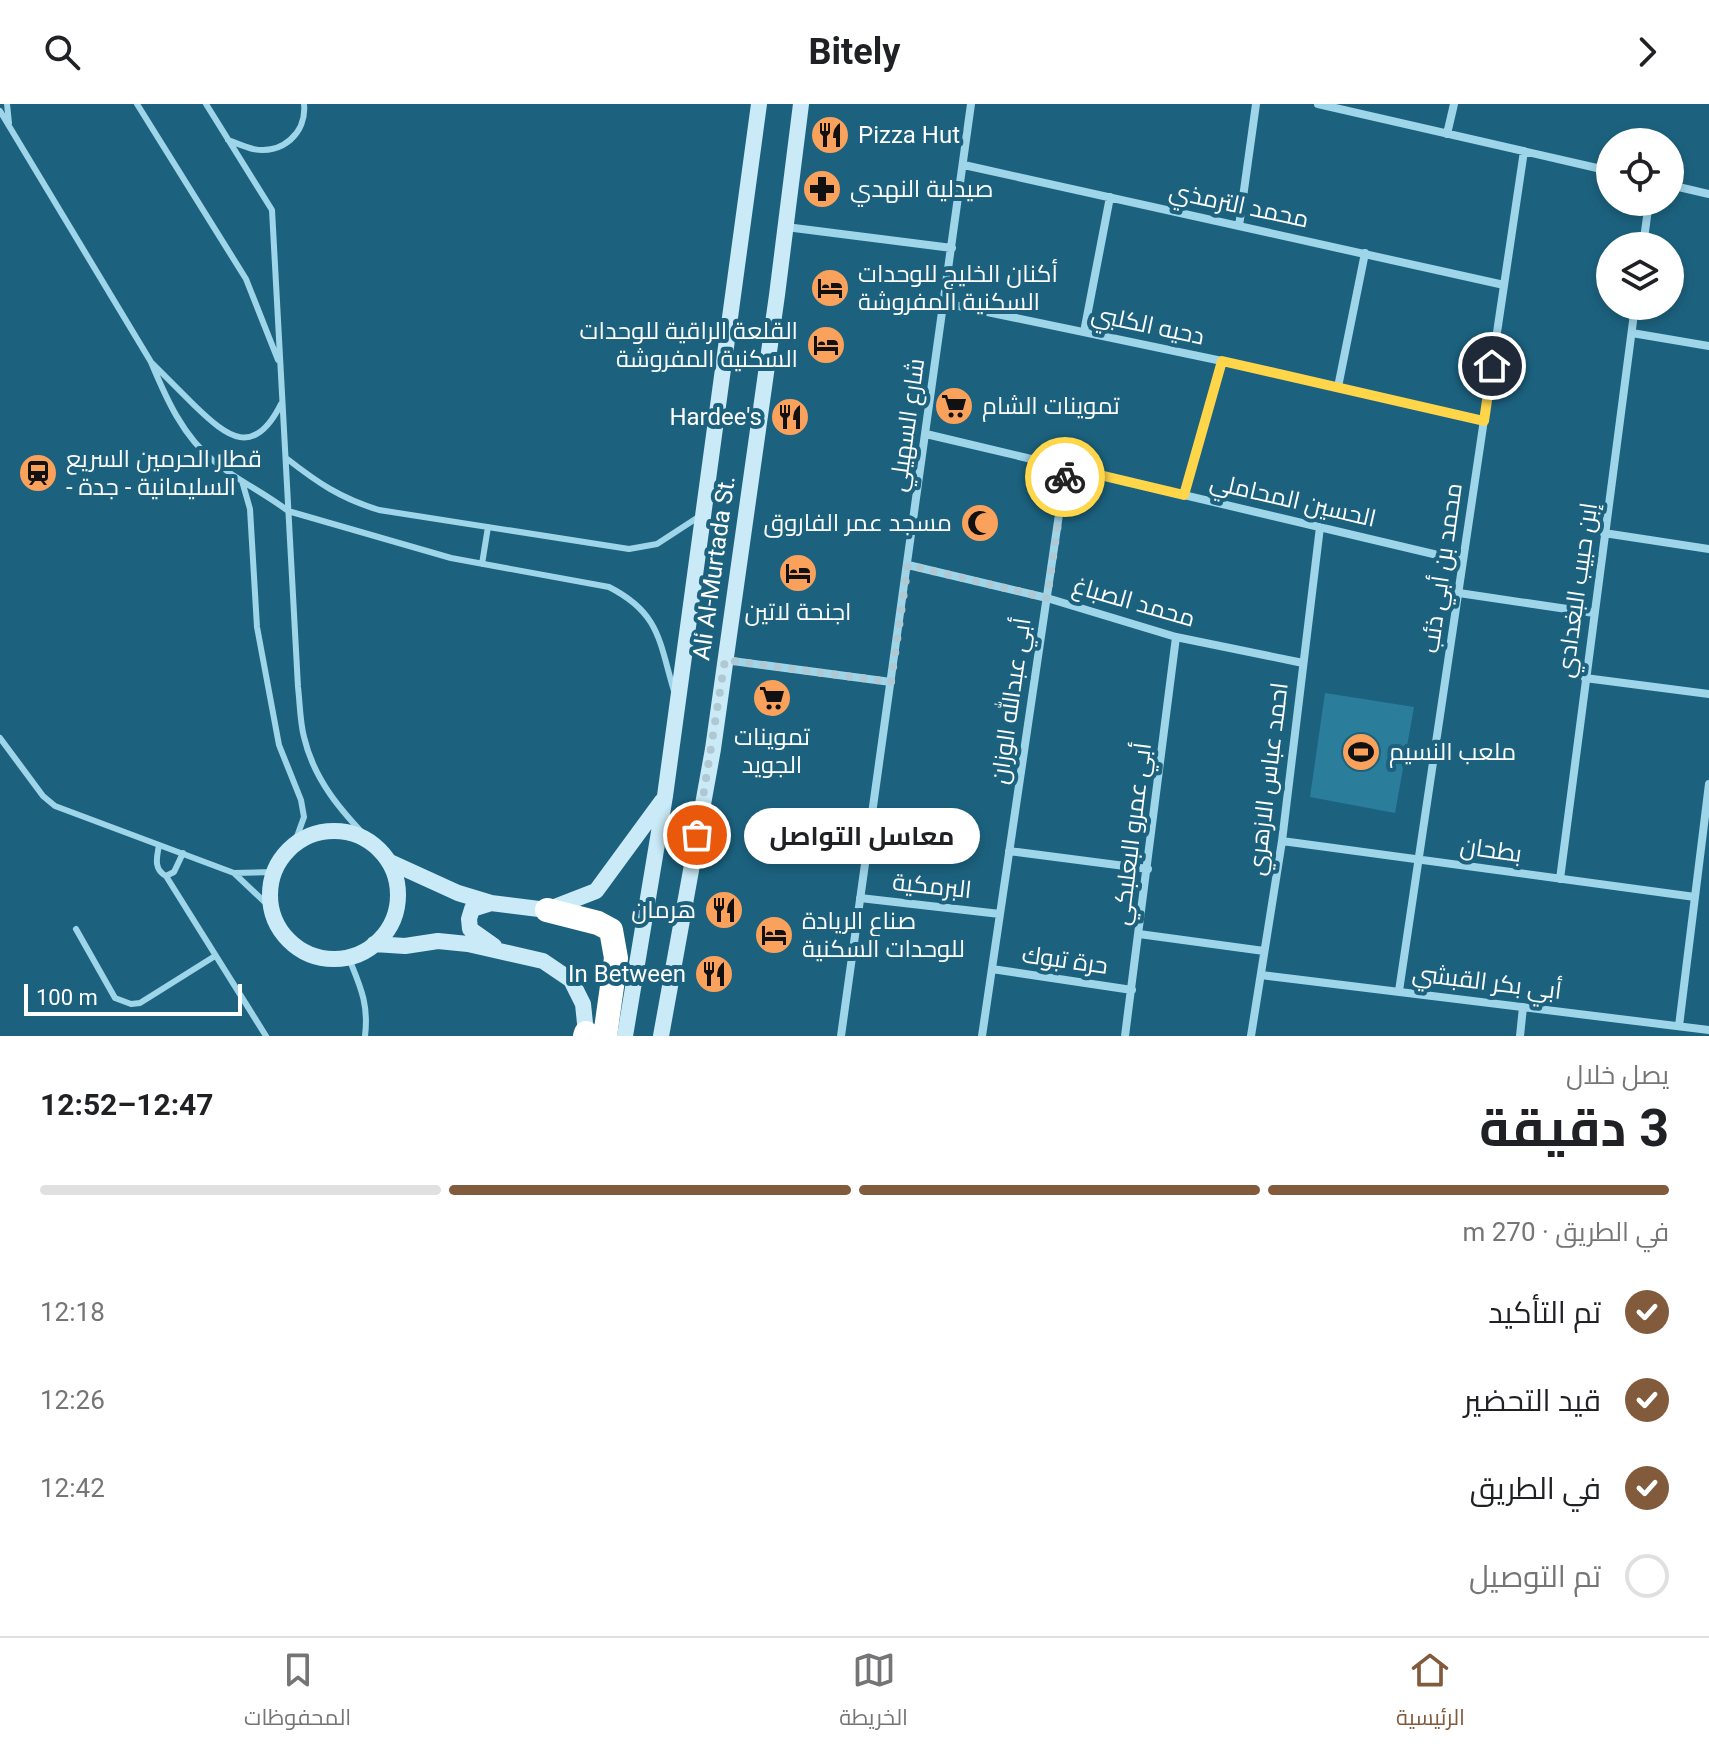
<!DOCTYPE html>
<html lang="ar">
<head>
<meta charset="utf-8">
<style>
	:root { --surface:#fff; --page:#f2f2f2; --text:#202124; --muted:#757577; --line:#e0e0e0; --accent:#825b3d }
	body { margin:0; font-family:Roboto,Cairo,sans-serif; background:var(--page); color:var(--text); direction:rtl; height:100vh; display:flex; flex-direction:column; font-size:30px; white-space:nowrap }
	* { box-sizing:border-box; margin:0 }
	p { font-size:26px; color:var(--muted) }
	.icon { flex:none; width:44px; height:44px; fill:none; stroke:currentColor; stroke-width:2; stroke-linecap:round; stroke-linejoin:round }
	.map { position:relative; height:932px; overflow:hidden; direction:ltr }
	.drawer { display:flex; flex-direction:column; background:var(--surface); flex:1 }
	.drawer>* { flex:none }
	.controls { position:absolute; left:1596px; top:24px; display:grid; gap:16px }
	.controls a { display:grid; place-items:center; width:88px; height:88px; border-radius:50%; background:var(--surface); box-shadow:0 4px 12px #0003; font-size:40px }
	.scale { position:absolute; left:24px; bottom:20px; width:218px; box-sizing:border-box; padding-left:8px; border:4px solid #fff; border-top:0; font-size:22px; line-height:28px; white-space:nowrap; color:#fff; -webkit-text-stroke:6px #1c627f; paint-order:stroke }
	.pin { position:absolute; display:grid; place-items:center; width:68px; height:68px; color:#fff; margin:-34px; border:4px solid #fff; border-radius:50%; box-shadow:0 2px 8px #0007 }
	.courier { position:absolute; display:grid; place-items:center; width:80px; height:80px; margin:-40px; border:6px solid #ffd54a; border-radius:50%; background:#fff; color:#222; box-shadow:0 2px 10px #0007 }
	.bubble { position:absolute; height:56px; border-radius:28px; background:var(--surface); box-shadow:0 4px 12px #0003; font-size:26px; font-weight:700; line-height:56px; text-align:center; direction:rtl }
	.summary em { font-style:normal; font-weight:700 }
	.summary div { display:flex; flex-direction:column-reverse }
	.summary { display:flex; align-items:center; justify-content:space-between; height:136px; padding:0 40px }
	h1 { font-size:52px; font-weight:700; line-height:60px }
	.bar { display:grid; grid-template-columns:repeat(4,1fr); gap:12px 8px; align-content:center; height:96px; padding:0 40px }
	.bar i { height:10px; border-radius:6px; background:var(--line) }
	.bar .active { background:var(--accent) }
	.bar p { grid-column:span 4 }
	ol { padding:0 40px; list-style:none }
	li { display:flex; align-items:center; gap:24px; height:88px }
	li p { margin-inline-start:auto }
	li .icon { padding:8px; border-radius:50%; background:var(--accent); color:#fff; stroke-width:4 }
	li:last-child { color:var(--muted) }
	li i { width:44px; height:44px; border:4px solid var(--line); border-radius:50% }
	header { display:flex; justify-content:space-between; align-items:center; height:104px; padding:0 40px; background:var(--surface); font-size:36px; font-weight:700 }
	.tab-bar { display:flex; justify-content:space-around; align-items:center; height:112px; border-top:2px solid var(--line); background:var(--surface); font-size:22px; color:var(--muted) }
	.tab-bar a { display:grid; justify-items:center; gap:4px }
	.tab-bar .active { color:var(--accent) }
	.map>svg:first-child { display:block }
	.green { fill:#2b7d9c }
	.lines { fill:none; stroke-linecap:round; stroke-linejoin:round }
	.lane { stroke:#9fd5e9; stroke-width:6 }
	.street { stroke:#9fd5e9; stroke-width:8 }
	.secondary { stroke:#caeaf7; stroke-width:16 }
	.highway { stroke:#fff; stroke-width:24 }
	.done { stroke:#b0c8d2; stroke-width:8; stroke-dasharray:0 14.4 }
	.route { stroke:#ffd54a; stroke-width:10 }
	.labels { text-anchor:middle; stroke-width:8; stroke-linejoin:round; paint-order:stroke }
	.poi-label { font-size:24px; fill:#fff; stroke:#1c627f; text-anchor:start }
	.street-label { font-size:24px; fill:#fff; stroke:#1c627f }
</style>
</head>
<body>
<header><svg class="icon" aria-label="forward" viewBox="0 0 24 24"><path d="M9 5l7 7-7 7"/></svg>Bitely<svg class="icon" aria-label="search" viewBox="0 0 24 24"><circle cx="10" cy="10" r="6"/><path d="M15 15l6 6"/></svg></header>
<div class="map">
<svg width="1709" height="932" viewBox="0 0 1709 932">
	<rect width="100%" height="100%" fill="#1c627f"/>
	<path class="green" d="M1325 589 1414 603 1395 709 1310 693Z"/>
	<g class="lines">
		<path class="lane" d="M7 0 9 19
			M137 0 246 175 278 256
			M206 0 272 106 298 583C300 600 300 618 304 633 314 676 341 707 371 738
			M0 7 151 258C166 294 183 333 215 358 238 377 265 389 288 407L451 454 609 483C660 509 659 537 674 587
			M228 36C236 39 245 43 253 45 282 51 307 29 304 0
			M153 260C167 274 180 287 194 301 228 334 254 354 281 300
			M286 354C318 379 340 394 379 406L629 445 657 440 700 412
			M242 377 250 405 257 523 279 641 301 696 304 713 295 738
			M482 460 488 423
			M0 634 43 692 55 702 234 769 271 804
			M159 741C157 753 153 765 166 772L266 932
			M234 769 274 768
			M166 772 174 768 183 749
			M76 825 115 894 131 900 140 899 215 852
			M348 852C360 882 369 899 365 932"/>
		<path class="street" d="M1318 0 1610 67
			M1447 30 1454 0
			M964 61 1504 181
			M1670 81 1709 90
			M1239 122 1256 0
			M786 123 952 144
			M1643 142 1649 98
			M944 199 1222 257 1484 317
			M1084 228 1110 93
			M1632 229 1709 242
			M1338 283 1365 149
			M926 330 1463 457
			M1184 391 1222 257
			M1604 429 1709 445
			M908 461 1047 494 1176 533 1303 559
			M1459 489 1594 509
			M725 556 891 578
			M1585 574 1709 590
			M1282 737 1695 793
			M1009 747 1148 765
			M1560 775 1635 202
			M860 794 1000 810
			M1139 830 1264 847
			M992 865 1132 886
			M1261 871 1709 926
			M1399 887 1524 47
			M1679 922 1709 680
			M841 932 971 0
			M982 932 1066 363
			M1125 932 1176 533
			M1251 932 1282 737 1320 423
			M1520 932 1523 903"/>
		<path class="secondary" d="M270 791a64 64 0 1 1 128 0a64 64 0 1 1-128 0Z
			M390 758 458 789 491 799 547 806 596 787 662 697
			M491 799 472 805 469 815 470 825 494 842
			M374 840 405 842 438 837 468 840 543 857 571 876 583 900 586 929
			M625 932 665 692 759 0
			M661 932 713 645 777 191 801 0"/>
		<path class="highway" d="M547 806 598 819 611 826 616 854 605 932
			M585 932 586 929"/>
	</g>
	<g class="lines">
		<path class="done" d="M697 731 725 556 891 578 908 461 1047 494 1065 373"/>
		<path class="route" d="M1065 373 1066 363 1184 391 1222 257 1484 317 1492 262"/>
	</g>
	<defs>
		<g id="restaurant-disc" transform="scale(2)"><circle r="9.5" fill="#faa15c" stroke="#1c627f"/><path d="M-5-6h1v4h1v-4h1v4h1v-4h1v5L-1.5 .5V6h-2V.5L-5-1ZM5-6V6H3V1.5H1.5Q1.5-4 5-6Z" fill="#111"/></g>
		<g id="pharmacy-disc" transform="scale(2)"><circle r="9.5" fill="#faa15c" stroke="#1c627f"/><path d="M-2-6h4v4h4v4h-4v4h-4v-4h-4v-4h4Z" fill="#111"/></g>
		<g id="hotel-disc" transform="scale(2)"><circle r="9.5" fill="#faa15c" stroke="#1c627f"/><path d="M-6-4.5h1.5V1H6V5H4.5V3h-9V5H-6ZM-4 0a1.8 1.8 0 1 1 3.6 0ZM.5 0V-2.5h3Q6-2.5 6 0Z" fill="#111"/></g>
		<g id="supermarket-disc" transform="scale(2)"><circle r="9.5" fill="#faa15c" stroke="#1c627f"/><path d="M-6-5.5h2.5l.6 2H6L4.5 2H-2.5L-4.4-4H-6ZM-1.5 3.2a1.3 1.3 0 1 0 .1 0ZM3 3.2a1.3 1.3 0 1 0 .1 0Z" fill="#111"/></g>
		<g id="station-disc" transform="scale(2)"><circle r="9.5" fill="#faa15c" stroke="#1c627f"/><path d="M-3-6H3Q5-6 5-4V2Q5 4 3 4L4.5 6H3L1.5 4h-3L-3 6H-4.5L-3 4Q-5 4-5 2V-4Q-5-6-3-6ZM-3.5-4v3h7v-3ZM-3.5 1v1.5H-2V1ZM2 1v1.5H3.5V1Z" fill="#111"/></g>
		<g id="mosque-disc" transform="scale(2)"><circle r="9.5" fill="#faa15c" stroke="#1c627f"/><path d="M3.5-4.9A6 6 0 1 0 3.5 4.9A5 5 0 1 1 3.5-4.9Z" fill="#111"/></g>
		<g id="stadium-disc" transform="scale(2)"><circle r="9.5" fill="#faa15c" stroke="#1c627f"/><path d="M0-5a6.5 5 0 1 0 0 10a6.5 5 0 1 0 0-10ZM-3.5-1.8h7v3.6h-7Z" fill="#111"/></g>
	</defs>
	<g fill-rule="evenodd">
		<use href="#restaurant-disc" x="830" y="31"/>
		<use href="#pharmacy-disc" x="822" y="85"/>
		<use href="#hotel-disc" x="830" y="184"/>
		<use href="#hotel-disc" x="826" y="241"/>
		<use href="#supermarket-disc" x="954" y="302"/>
		<use href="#restaurant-disc" x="790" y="313"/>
		<use href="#station-disc" x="38" y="369"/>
		<use href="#mosque-disc" x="980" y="419"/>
		<use href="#hotel-disc" x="798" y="469"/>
		<use href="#supermarket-disc" x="772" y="594"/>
		<use href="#stadium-disc" x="1361" y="648"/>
		<use href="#restaurant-disc" x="724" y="806"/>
		<use href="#hotel-disc" x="774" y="831"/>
		<use href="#restaurant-disc" x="714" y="870"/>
	</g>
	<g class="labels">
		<g class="poi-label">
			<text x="858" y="39">Pizza Hut</text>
			<text x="850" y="93">صيدلية النهدي</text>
			<text x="858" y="178">أكنان الخليج للوحدات<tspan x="858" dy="28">السكنية المفروشة</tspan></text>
			<text x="798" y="235" text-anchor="end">القلعة الراقية للوحدات<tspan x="798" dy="28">السكنية المفروشة</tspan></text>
			<text x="982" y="310">تموينات الشام</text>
			<text x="762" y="321" text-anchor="end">Hardee's</text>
			<text x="66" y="363">قطار الحرمين السريع<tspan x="66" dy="28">- السليمانية - جدة</tspan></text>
			<text x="952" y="427" text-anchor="end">مسجد عمر الفاروق</text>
			<text x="798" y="516" text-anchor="middle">اجنحة لاتين</text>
			<text x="772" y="641" text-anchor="middle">تموينات<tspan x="772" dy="28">الجويد</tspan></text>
			<text x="1389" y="656">ملعب النسيم</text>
			<text x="696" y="814" text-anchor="end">هرمان</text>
			<text x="802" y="825">صناع الريادة<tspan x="802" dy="28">للوحدات السكنية</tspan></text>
			<text x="686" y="878" text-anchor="end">In Between</text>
		</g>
		<g class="street-label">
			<text transform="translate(1239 101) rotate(12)" y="8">محمد الترمذي</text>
			<text transform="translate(1148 221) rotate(12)" y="8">دحيه الكلبي</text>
			<text transform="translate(907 321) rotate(-82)" y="8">شارع السهيلي</text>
			<text transform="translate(1293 396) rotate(13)" y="8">الحسين المحاملي</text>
			<text transform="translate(714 464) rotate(-82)" y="8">Ali Al-Murtada St.</text>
			<text transform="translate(1442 464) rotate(-82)" y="8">محمد بن أبي ذئب</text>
			<text transform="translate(1577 486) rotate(-82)" y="8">إبن حبيب البغدادي</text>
			<text transform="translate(1134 498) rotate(16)" y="8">محمد الصباغ</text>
			<text transform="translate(1011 597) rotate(-82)" y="8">أبي عبدالله الوزان</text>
			<text transform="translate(1268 675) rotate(-83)" y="8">احمد عباس الازهري</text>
			<text transform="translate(1132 730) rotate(-83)" y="8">أبي عمرو البعلبكي</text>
			<text transform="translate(1491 746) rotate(8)" y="8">بطحان</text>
			<text transform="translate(932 782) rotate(6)" y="8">البرمكية</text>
			<text transform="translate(1065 856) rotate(8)" y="8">حرة تبوك</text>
			<text transform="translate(1487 878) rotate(7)" y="8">أبي بكر القبشي</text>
		</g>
	</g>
</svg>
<div class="controls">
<a><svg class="icon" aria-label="locate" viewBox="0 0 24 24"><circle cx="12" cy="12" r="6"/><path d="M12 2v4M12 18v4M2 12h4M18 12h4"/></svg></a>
<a><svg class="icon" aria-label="layers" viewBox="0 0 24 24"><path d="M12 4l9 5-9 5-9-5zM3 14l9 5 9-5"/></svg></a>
</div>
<div class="scale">100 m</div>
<div class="pin" style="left:697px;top:731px;background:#ea580c"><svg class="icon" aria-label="bag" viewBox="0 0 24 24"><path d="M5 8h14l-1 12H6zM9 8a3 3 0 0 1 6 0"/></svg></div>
<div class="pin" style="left:1492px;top:262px;background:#1f2937"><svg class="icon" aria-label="home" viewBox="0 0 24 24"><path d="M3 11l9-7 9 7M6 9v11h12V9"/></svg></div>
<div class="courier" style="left:1065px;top:373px"><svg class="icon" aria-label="bike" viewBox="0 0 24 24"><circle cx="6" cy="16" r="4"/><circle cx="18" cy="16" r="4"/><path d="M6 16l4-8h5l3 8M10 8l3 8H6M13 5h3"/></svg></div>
<div class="bubble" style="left:744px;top:704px;width:236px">معاسل التواصل</div>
</div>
<section class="drawer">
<div class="summary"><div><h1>3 دقيقة</h1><p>يصل خلال</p></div><em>12:47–12:52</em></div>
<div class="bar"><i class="active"></i><i class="active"></i><i class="active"></i><i></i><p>في الطريق · 270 m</p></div>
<ol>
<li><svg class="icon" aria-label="check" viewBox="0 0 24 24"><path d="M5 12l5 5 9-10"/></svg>تم التأكيد<p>12:18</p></li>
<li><svg class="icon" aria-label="check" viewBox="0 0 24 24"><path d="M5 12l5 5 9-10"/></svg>قيد التحضير<p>12:26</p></li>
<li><svg class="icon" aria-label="check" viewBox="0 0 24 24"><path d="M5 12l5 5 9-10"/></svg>في الطريق<p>12:42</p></li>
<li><i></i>تم التوصيل</li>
</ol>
</section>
<nav class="tab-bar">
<a class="active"><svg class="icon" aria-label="home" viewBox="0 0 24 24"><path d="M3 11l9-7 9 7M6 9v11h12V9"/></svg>الرئيسية</a>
<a><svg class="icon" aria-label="map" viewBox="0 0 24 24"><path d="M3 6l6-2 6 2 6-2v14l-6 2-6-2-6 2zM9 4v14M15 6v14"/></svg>الخريطة</a>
<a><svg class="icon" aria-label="saved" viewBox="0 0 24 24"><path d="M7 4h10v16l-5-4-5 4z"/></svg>المحفوظات</a>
</nav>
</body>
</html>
